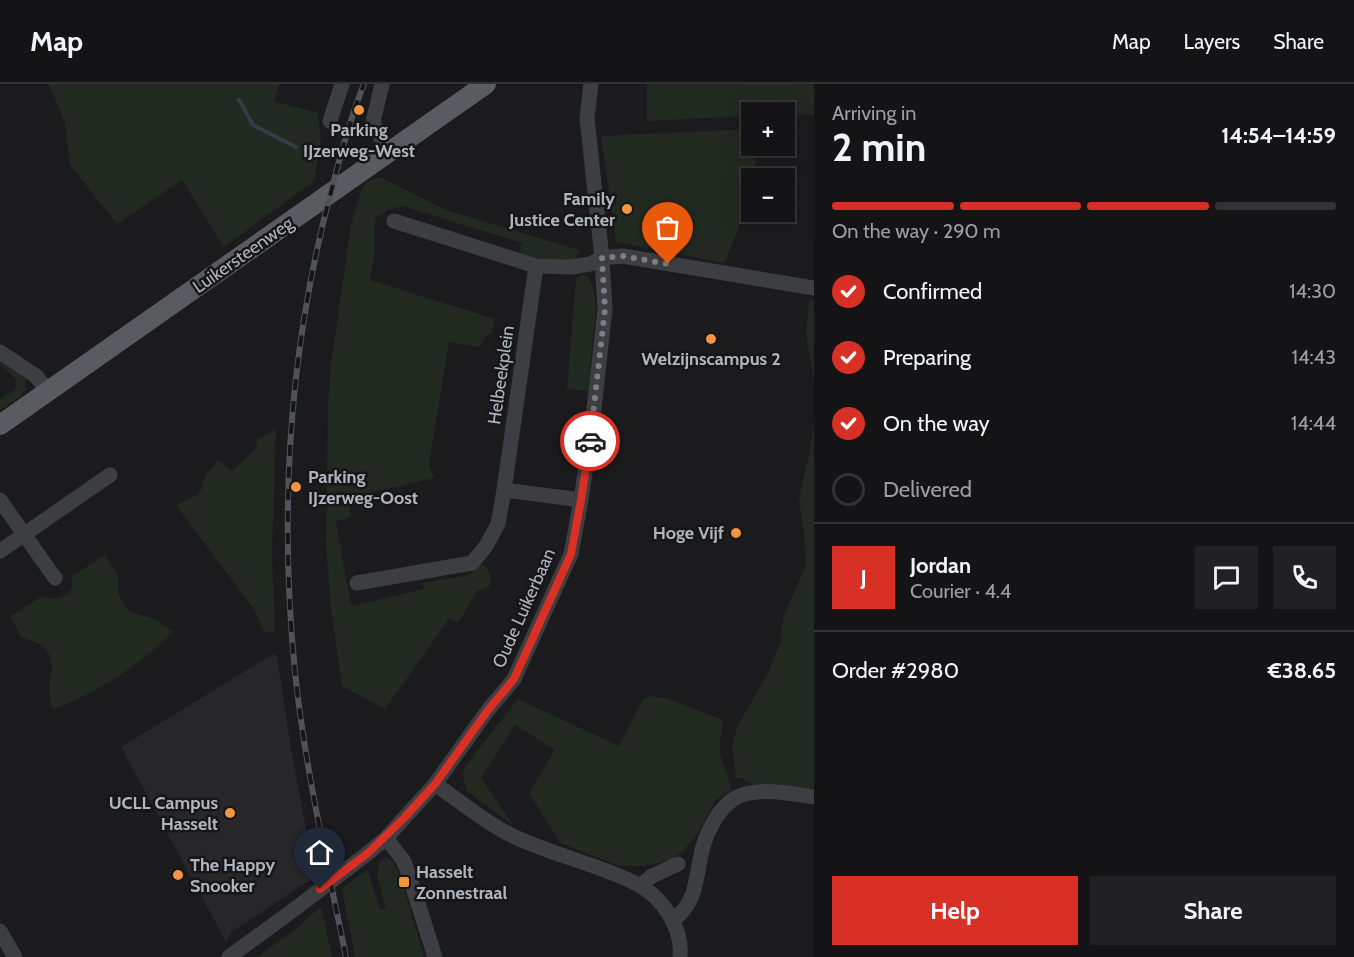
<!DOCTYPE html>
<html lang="en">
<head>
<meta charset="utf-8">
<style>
	:root { --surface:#141416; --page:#212123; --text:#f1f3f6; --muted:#9d9ea1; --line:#333335; --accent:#d93025 }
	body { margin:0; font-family:Cabin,sans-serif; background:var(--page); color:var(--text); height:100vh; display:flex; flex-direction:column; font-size:22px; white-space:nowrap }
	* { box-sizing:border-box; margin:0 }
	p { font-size:20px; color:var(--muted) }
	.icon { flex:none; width:33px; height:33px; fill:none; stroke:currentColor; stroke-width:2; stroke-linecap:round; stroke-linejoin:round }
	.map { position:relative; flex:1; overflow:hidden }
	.sheet { display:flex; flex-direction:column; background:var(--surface); width:540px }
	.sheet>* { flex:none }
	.controls { position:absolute; left:741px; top:18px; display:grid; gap:12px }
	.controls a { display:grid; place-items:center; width:54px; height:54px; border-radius:0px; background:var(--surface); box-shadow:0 6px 24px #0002,0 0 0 2px var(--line); font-size:30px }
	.pin { position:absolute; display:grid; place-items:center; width:51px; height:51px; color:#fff; margin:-62px -26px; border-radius:50% 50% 50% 0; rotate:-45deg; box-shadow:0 0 6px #0007 }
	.pin .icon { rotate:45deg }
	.courier { position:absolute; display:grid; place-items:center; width:60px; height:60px; margin:-30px; border:4px solid #d93025; border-radius:50%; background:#fff; color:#222; box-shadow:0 2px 8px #0007 }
	.summary em { font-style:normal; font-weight:700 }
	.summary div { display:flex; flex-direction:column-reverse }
	.summary { display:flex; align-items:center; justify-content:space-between; height:102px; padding:0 18px }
	h1 { font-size:39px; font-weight:700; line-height:45px }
	.bar { display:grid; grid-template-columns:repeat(4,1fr); gap:9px 6px; align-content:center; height:72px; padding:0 18px }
	.bar i { height:8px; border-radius:4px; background:var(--line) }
	.bar .active { background:var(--accent) }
	.bar p { grid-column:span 4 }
	.line { display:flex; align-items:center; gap:15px; padding:0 18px; border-top:2px solid var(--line) }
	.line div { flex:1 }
	.round { display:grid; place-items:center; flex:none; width:63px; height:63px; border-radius:0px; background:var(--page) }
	ol { padding:0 18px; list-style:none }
	li { display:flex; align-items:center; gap:18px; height:66px }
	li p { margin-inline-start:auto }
	li .icon { padding:6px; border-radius:50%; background:var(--accent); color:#fff; stroke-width:4 }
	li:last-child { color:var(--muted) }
	li i { width:33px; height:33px; border:3px solid var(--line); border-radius:50% }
	.cta { display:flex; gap:12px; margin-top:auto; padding:12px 18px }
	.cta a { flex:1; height:69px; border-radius:0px; background:var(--accent); color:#fff; font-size:24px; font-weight:700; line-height:69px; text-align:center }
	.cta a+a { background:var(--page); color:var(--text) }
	header { display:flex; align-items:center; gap:36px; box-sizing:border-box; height:84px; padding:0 30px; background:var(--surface); border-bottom:2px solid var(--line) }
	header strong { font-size:28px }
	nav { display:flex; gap:33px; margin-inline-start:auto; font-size:21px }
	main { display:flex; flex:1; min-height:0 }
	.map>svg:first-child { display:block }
	.built { fill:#27272a }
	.green { fill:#212920 }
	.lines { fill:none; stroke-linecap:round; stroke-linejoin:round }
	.stream { stroke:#303d42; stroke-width:4 }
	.minor { stroke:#3c3e42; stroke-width:15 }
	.major { stroke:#585c61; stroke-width:20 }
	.rail-casing { stroke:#4f5257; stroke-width:6 }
	.rail { stroke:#161618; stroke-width:4; stroke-dasharray:11; stroke-linecap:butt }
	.done { stroke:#7b7f84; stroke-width:6; stroke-dasharray:0 10.8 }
	.route { stroke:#d93025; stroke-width:8 }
	.poi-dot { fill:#f2953e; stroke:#161618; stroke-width:2 }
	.labels { text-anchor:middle; stroke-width:5; stroke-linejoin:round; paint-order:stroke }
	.poi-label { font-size:18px; font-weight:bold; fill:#aeb5bc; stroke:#161618; text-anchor:end }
	.street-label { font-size:18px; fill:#aeb5bc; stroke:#161618 }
</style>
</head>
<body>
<header>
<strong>Map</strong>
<nav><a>Map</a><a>Layers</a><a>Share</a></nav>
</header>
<main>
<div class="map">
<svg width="814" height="873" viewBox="0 0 814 873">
	<rect width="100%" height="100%" fill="#1b1b1d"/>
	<path class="built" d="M273 570 277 573 291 664 315 793 230 849 226 858 121 663Z"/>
	<path class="green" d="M49 0H279L274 17 318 29 321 56 314 97 224 163 182 96 117 140 70 81 65 39Z
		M647 0H814V31L752 28 751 32 647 37Z
		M750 45 745 69 756 76C749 112 740 145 724 179L616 158 601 52Z
		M380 93 446 126 579 166 575 177 549 176 518 170 522 159 402 122 388 126 375 135V166L370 196 495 235 492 249 486 252 479 263 449 258 429 381 434 394 349 414 351 433 336 437 351 522 424 505 422 499 469 491 480 480 486 482 491 493 489 503 477 507 458 539 449 535 385 625 342 602 331 525 326 462 328 320 331 280 351 140 361 107 367 97Z
		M581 191 587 192C594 202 595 211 596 223L588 307 567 305 576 194Z
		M814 215V297L806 250 809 216Z
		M0 274 25 291 26 305 21 312 0 326V315L15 306 16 295 0 281Z
		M814 336V705L756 702 742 694H736L732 663 737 643 769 587 780 559 783 534 806 481 804 449 799 415 810 366Z
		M276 344 272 469 275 547 265 549 253 524 176 421 197 411 203 403 204 393 218 376 232 387 257 363 255 358Z
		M105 471 118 491V509L127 525 136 530 156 535 173 548C141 580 96 610 53 625 51 619 49 613 49 606 49 599 51 593 52 586 54 567 39 557 22 554L10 533 42 512C55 517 64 516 72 504V492Z
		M650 612 668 615 721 635 723 639C721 651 718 661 721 673 724 685 731 694 731 706L716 716 695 753 681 769 670 776 644 782H634L617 781 560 759 529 709 555 666 515 641 481 694 514 742 467 707 462 689 466 681 518 615 619 662 643 615Z
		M386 773 393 777 400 792 424 873H355L342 804 368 786 380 826 386 824 377 791 379 779Z
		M321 822 332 873H257L297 844Z"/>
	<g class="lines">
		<path class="stream" d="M239 16 253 41 296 63"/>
		<path class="minor" d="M382 0 373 38 388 68
			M330 37 342 0
			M394 137 536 182 571 183 590 180 602 174 623 172 814 204
			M0 268 36 292 48 307
			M504 406 581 416
			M0 416 55 494
			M0 467 110 391
			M357 499 472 479 486 462 498 440 504 406 536 182
			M435 700C457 715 483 737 507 749 547 770 599 780 639 801 663 814 683 845 680 873
			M386 754 403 776 408 788 435 873
			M640 802 652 792 678 780
			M673 837C695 818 695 802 700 776 704 752 719 717 745 710 767 704 793 710 814 713
			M0 847 15 873
			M229 873 296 824 368 769 386 754 435 700 488 626 514 595 571 470 581 416 593 334 605 225 602 174 587 34 591 0"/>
		<path class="major" d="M0 341 486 0"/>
		<g class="rail-casing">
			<path id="rail" d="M346 873C327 779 305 684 295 588 279 427 289 265 331 108 340 72 350 35 364 0"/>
		</g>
		<use href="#rail" class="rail"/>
	</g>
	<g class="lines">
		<path class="done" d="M590 357 605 225 602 174 623 172 668 180"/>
		<path class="route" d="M320 805 368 769 404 734 435 700 488 626 514 595 571 470 581 416 590 357"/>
	</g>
	<g class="poi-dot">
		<circle cx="359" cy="26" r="6"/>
		<circle cx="627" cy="125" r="6"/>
		<circle cx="711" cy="255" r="6"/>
		<circle cx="296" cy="403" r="6"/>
		<circle cx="736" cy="449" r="6"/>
		<circle cx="230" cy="729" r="6"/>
		<circle cx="178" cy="791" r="6"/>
		<rect x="398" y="792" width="12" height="12" rx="3"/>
	</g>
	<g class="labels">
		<g class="poi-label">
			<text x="359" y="52" text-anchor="middle">Parking<tspan x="359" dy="21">IJzerweg-West</tspan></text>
			<text x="615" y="121">Family<tspan x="615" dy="21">Justice Center</tspan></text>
			<text x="711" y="281" text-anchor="middle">Welzijnscampus 2</text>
			<text x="308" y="399" text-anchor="start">Parking<tspan x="308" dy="21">IJzerweg-Oost</tspan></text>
			<text x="724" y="455">Hoge Vijf</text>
			<text x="218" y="725">UCLL Campus<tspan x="218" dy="21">Hasselt</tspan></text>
			<text x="190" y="787" text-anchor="start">The Happy<tspan x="190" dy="21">Snooker</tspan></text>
			<text x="416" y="794" text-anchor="start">Hasselt<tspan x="416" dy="21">Zonnestraal</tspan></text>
		</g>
		<g class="street-label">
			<text transform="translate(243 171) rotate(-35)" y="6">Luikersteenweg</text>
			<text transform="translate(501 291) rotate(-82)" y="6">Helbeekplein</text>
			<text transform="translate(524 524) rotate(-66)" y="6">Oude Luikerbaan</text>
		</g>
	</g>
</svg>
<div class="controls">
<a>+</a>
<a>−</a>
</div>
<div class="pin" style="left:668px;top:180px;background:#ea580c"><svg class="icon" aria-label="bag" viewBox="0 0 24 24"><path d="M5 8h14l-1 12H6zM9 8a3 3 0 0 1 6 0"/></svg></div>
<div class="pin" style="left:320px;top:805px;background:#1f2937"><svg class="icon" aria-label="home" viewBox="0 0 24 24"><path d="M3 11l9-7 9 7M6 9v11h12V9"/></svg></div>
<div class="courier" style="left:590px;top:357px"><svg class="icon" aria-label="car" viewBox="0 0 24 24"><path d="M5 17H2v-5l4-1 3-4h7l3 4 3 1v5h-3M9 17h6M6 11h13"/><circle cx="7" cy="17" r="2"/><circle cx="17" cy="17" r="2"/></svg></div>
</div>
<section class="sheet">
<div class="summary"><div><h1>2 min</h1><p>Arriving in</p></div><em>14:54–14:59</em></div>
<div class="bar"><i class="active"></i><i class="active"></i><i class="active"></i><i></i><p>On the way · 290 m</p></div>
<ol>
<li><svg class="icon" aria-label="check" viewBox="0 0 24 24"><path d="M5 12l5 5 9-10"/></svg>Confirmed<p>14:30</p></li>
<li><svg class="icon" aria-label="check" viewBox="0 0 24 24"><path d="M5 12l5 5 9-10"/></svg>Preparing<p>14:43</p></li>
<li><svg class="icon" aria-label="check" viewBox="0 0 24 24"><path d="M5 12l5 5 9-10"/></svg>On the way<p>14:44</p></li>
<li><i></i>Delivered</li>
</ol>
<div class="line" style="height:108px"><b class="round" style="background:var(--accent);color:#fff">J</b><div><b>Jordan</b><p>Courier · 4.4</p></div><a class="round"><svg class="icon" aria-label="chat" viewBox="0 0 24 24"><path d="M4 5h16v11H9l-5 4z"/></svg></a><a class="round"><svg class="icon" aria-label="phone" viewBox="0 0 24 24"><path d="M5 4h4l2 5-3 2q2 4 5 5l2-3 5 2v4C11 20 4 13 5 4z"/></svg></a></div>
<div class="line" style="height:78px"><div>Order #2980</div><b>€38.65</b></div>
<div class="cta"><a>Help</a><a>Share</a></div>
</section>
</main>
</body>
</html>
